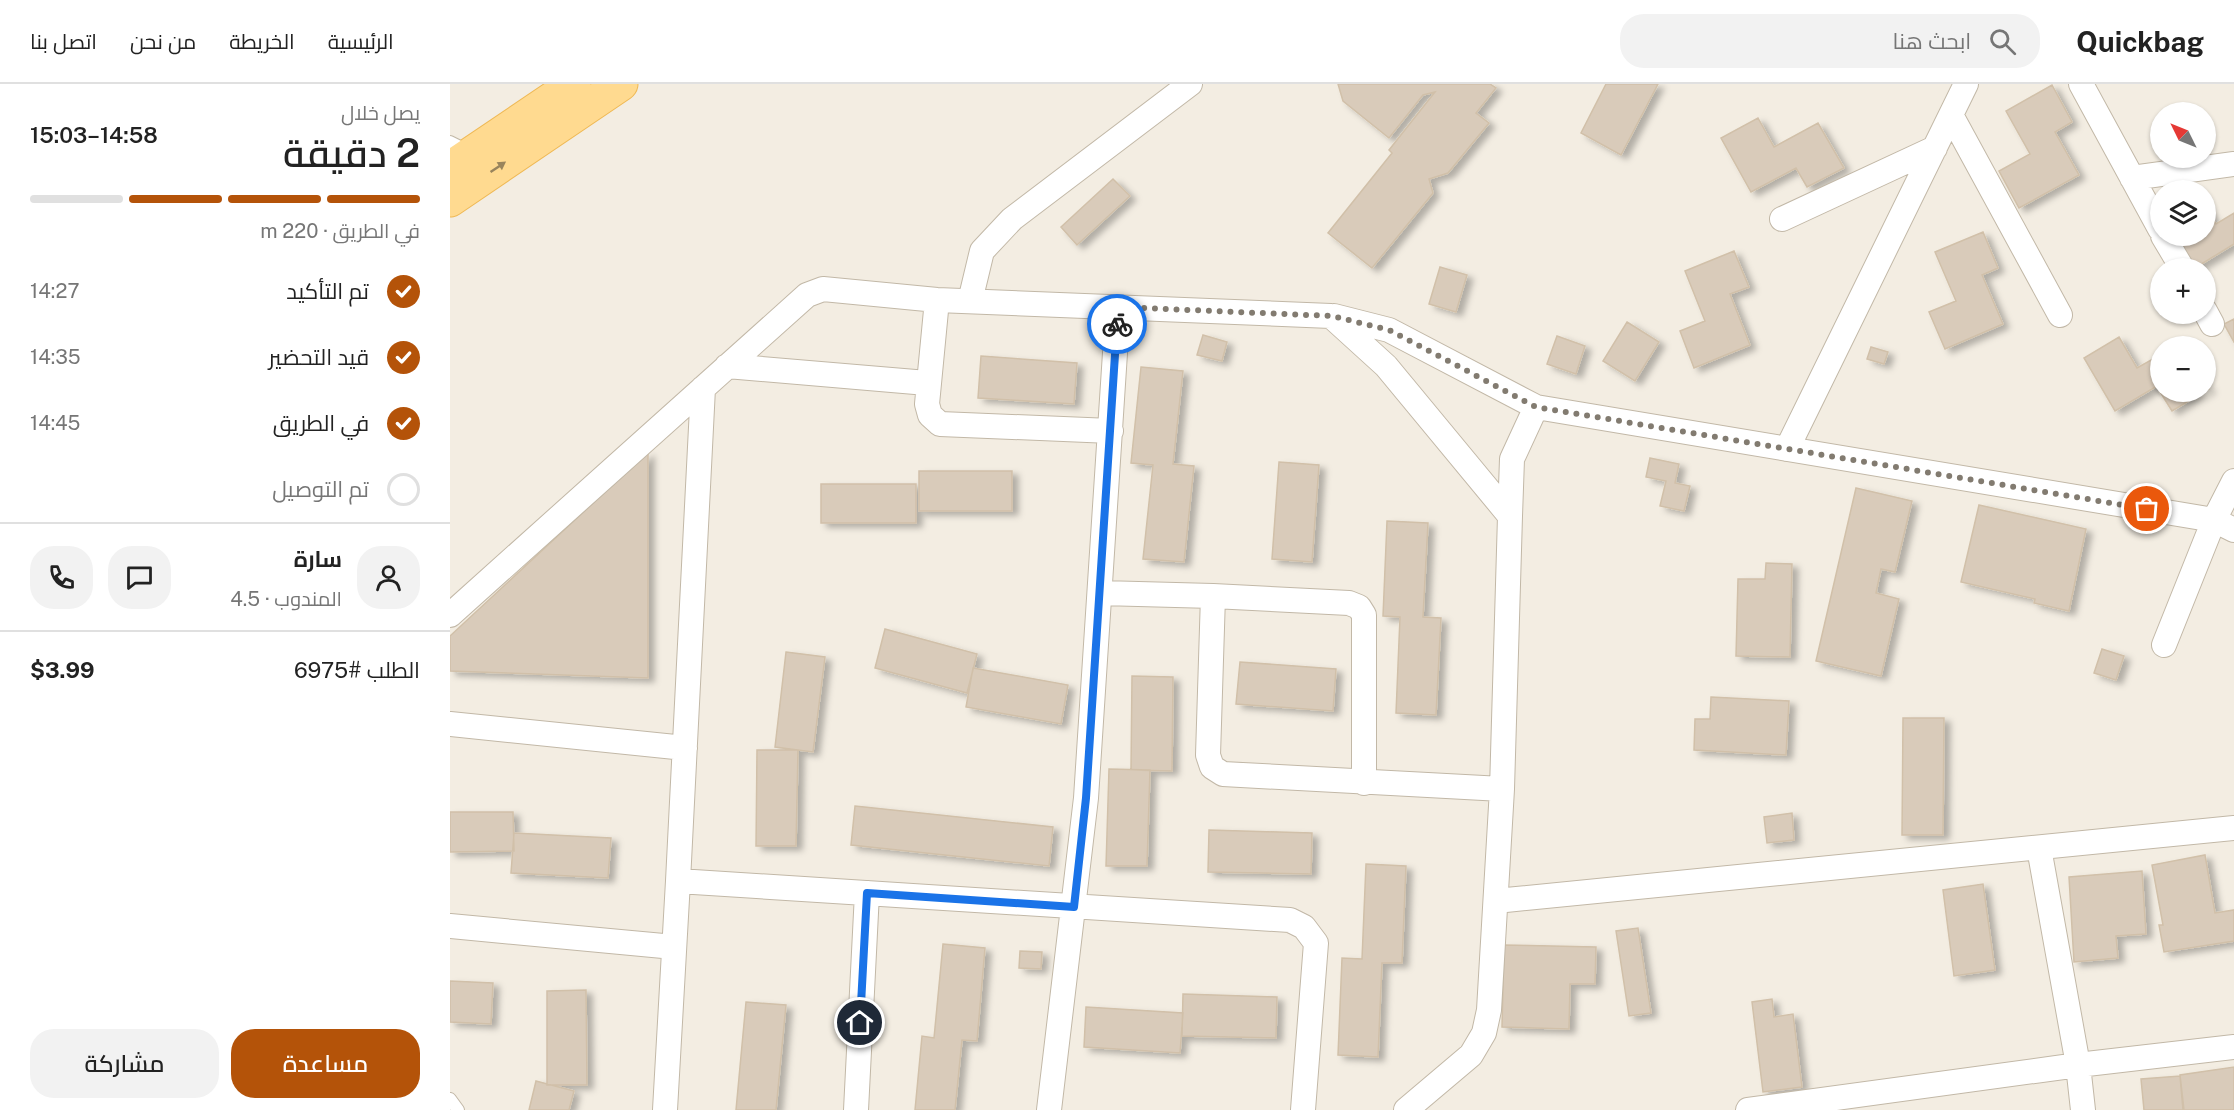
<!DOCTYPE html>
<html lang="ar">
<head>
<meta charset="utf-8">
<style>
	:root { --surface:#fff; --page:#f2f2f2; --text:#222; --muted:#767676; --line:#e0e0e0; --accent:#b45309 }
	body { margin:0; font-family:"Public Sans",Cairo,sans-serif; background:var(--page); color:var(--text); direction:rtl; height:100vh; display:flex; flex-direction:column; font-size:22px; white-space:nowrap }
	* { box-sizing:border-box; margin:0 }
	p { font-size:20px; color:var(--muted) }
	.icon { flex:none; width:33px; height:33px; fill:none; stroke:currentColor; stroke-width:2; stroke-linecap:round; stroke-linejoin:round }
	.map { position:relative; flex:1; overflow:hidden; direction:ltr }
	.details { display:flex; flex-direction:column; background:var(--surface); width:450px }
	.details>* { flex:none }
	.needle { width:39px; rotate:313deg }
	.tools { position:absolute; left:1700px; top:18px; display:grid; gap:12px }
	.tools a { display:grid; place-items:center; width:66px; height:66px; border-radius:50%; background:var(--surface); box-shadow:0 2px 4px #0004; font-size:30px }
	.pin { position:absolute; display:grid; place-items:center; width:51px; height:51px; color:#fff; margin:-26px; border:3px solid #fff; border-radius:50%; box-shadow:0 2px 6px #0007 }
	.courier { position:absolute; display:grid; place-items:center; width:60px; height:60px; margin:-30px; border:4px solid #1a73e8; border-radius:50%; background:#fff; color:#222; box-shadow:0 2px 8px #0007 }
	.headline em { font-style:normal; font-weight:600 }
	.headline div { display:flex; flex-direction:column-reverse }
	.headline { display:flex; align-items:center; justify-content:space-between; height:102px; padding:0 30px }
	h1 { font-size:39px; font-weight:600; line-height:45px }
	.bar { display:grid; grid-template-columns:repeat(4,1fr); gap:9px 6px; align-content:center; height:72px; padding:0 30px }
	.bar i { height:8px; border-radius:4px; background:var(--line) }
	.bar .active { background:var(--accent) }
	.bar p { grid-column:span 4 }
	.line { display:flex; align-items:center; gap:15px; padding:0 30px; border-top:2px solid var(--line) }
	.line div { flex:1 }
	.round { display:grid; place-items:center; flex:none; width:63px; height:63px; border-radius:24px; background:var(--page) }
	ol { padding:0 30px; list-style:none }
	li { display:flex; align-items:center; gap:18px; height:66px }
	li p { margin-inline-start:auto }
	li .icon { padding:6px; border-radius:50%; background:var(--accent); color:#fff; stroke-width:4 }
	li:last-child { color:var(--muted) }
	li i { width:33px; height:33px; border:3px solid var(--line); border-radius:50% }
	.cta { display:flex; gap:12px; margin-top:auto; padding:12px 30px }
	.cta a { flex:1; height:69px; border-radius:24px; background:var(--accent); color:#fff; font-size:24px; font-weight:600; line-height:69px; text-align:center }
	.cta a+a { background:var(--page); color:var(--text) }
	header { display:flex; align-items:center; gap:36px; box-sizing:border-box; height:84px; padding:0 30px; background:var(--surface); border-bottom:2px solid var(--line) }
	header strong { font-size:28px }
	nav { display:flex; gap:33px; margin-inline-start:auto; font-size:21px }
	.search { width:420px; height:54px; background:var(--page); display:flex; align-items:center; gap:15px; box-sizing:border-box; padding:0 21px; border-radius:24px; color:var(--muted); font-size:22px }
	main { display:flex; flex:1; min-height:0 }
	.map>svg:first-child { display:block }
	.building { fill:#d9cbba; stroke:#d1c0a9; stroke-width:1.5; filter:url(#shadow) }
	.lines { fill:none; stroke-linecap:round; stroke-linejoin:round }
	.service-casing { stroke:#c2b8a7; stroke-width:14 }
	.minor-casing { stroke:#c2b8a7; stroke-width:26 }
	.primary-casing { stroke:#efb955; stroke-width:35 }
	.service { stroke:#fff; stroke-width:12 }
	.minor { stroke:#fff; stroke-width:24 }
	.primary { stroke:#ffda90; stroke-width:33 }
	.oneway { fill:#99845c }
	.done { stroke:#827b70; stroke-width:6; stroke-dasharray:0 10.8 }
	.route { stroke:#1a73e8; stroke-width:8 }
</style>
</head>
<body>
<header>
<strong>Quickbag</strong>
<div class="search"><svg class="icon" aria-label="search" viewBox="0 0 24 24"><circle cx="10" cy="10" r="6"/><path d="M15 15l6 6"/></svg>ابحث هنا</div>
<nav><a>الرئيسية</a><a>الخريطة</a><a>من نحن</a><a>اتصل بنا</a></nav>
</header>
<main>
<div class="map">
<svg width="1784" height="1026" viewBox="0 0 1784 1026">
	<defs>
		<filter id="shadow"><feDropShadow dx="6" dy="4" stdDeviation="3" flood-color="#0004"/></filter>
	</defs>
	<rect width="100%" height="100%" fill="#f3ede2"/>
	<path class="building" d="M888 0H1040L1046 4 1026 29 1039 39 998 89 979 95 983 109 922 184 878 149 942 69 939 66 985 8 973 11 939 54 893 17Z
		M1156 0H1208L1171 71 1131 49Z
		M1602 1 1622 38 1605 48 1629 91 1569 124 1549 87 1580 70 1556 27Z
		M1308 34 1324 63 1368 39 1394 84 1357 103 1346 84 1301 108 1271 54Z
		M663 95 680 112 627 161 611 143Z
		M1755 122 1766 140 1784 129V160L1745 184 1724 152H1755Z
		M1533 148 1548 184 1532 191 1553 240 1495 265 1479 228 1506 217 1485 168Z
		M1284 167 1299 203 1280 210 1300 261 1244 284 1230 247 1255 237 1235 187Z
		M990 183 1017 191 1006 228 979 220Z
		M1784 235V258L1774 240Z
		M1177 238 1209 258 1185 297 1153 277Z
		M753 251 777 258 772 277 747 271Z
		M1107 252 1135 262 1126 290 1097 280Z
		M1669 253 1687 284 1710 271V307L1707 302 1665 327 1634 274Z
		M1421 263 1438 268 1434 280 1417 275Z
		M531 272 627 279 624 320 528 314Z
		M691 283 733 287 723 380 744 382 734 478 693 475 703 381 681 379Z
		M1755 298 1759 305 1722 327 1710 308H1755Z
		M198 368V594L0 587V552Z
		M1200 374 1229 380 1225 399 1240 402 1234 427 1210 422 1216 397 1196 393Z
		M829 378 869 381 862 478 822 475Z
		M469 387H562V427H469Z
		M371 400H466V439H371Z
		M1406 404 1462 417 1445 488 1431 485 1426 509 1449 515 1431 592 1366 577Z
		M1529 421 1636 445 1619 527 1584 519 1585 515 1511 498Z
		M937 437 978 439 973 533 991 534 986 631 946 629 950 533 933 532Z
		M1316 479 1342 480 1340 573 1286 572 1288 495H1315Z
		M435 545 527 570 517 609 425 584Z
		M1652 565 1674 572 1666 596 1644 589Z
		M336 568 375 573 363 668 325 663Z
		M790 578 886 585 883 627 786 620Z
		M523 584 618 601 611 640 516 623Z
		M682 592 723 593 722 687 681 686Z
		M1261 613 1339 617 1336 671 1244 666 1245 635H1260Z
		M1453 634H1494L1493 751H1452Z
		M307 666H348L346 762H306Z
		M659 685 700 686 697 782H656Z
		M405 722 603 743 599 782 401 761Z
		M0 728H63L64 767 0 768Z
		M1342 729 1344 756 1317 759 1314 733Z
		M759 746 862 749 861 790 758 788Z
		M64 749 161 754 158 794 61 789Z
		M1755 771 1765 829 1784 826V857L1714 868 1709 841H1713L1702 781Z
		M916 780 956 782 952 879H932L928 973 888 971 892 874 912 875Z
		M1692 787 1696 850 1666 852 1668 874 1624 878 1619 793Z
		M1533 800 1545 886 1504 892 1493 806Z
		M1188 844 1201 929 1179 932 1166 847Z
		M493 860 535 864 527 957 512 956 505 1026H465L472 952 484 954Z
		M1054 861 1146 863 1145 900H1120L1119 945 1052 943Z
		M570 867 592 868 591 885 569 884Z
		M0 897 43 899 41 940 0 938Z
		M136 906 137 1001H97V907Z
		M733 910 827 913 826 954 732 952Z
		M1322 915 1324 933 1343 930 1352 1003 1313 1008 1302 918Z
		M296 918 336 921 326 1026H286Z
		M636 923 733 929 730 969 634 963Z
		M1784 983V1026H1734L1730 991Z
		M1730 992 1733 1026H1694L1691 995Z
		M86 997 124 1007 119 1026H79Z"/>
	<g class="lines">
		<g class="service-casing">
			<path id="service" d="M0 58 18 67
				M0 1015 8 1026"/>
		</g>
		<g class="minor-casing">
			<path id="minor" d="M1631 0 1710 145
				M1501 31 1610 231
				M1682 94 1784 80
				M1332 135 1485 64
				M1713 152 1732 184
				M487 216 477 320 480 331 490 340 661 347
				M520 217 532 167 562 135 740 0
				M1755 227 1762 240
				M884 232 939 246 1086 323 1764 436 1784 446
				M277 282 477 299
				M253 304 228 797 840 836 854 843 866 859 853 1026
				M1337 365 1516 0
				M1060 432 1062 375 1086 323
				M651 509 763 512 758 671 762 683 773 690 1052 705
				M763 512 899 519 909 523 914 531V699
				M0 531 357 211 373 205 487 216 881 232 936 282 1060 432 1052 705 1039 926 1034 949 1021 971 956 1026
				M1714 561 1764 436 1784 397
				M0 640 235 664
				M1589 764 1628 981 1633 1026
				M1046 817 1784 744
				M0 842 224 863
				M215 1026 228 797
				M406 1026 417 809
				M599 1026 636 714 668 223
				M1298 1026 1628 981 1784 963"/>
		</g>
		<g class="primary-casing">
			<path id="primary" d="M0 84 124 0
				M0 116 171 0"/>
		</g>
		<use href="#service" class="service"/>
		<use href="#minor" class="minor"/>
		<use href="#primary" class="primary"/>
	</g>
	<defs><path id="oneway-solid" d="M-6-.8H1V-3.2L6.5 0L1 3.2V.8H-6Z" transform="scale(1.5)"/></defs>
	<use class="oneway" href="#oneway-solid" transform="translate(48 83) rotate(-34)"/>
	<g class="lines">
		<path class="done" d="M667 240 668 223 882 232 939 246 1086 323 1697 425"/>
		<path class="route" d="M410 939 417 809 624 823 636 714 667 240"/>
	</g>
</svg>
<div class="tools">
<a><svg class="needle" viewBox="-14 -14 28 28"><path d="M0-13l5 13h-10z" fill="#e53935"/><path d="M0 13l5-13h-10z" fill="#767676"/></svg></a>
<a><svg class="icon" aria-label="layers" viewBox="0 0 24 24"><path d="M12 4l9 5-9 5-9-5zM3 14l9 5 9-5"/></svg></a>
<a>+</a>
<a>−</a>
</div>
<div class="pin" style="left:1697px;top:425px;background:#ea580c"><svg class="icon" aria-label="bag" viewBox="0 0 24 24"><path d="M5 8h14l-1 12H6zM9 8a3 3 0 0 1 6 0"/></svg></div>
<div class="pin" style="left:410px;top:939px;background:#1f2937"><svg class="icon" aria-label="home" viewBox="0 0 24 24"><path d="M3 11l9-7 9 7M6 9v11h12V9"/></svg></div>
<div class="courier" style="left:667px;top:240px"><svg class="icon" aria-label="bike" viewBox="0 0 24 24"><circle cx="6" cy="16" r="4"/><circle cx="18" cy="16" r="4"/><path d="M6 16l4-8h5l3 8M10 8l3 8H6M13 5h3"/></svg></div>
</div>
<section class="details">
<div class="headline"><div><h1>2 دقيقة</h1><p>يصل خلال</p></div><em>14:58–15:03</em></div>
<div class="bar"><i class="active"></i><i class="active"></i><i class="active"></i><i></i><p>في الطريق · 220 m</p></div>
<ol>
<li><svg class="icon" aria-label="check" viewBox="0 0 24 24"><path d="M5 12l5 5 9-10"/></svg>تم التأكيد<p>14:27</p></li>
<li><svg class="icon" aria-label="check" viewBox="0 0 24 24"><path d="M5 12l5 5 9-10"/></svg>قيد التحضير<p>14:35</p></li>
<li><svg class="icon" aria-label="check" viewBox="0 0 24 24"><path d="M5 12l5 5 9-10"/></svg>في الطريق<p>14:45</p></li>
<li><i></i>تم التوصيل</li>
</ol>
<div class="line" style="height:108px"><a class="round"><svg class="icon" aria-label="person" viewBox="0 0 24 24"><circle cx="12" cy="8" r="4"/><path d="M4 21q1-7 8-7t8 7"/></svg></a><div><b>سارة</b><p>المندوب · 4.5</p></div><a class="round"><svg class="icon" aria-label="chat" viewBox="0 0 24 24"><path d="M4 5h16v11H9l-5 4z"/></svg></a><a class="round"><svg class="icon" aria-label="phone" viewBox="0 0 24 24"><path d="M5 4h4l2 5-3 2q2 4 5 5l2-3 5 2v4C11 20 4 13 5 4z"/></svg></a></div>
<div class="line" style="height:78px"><div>الطلب #6975</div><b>$3.99</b></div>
<div class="cta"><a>مساعدة</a><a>مشاركة</a></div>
</section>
</main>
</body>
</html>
